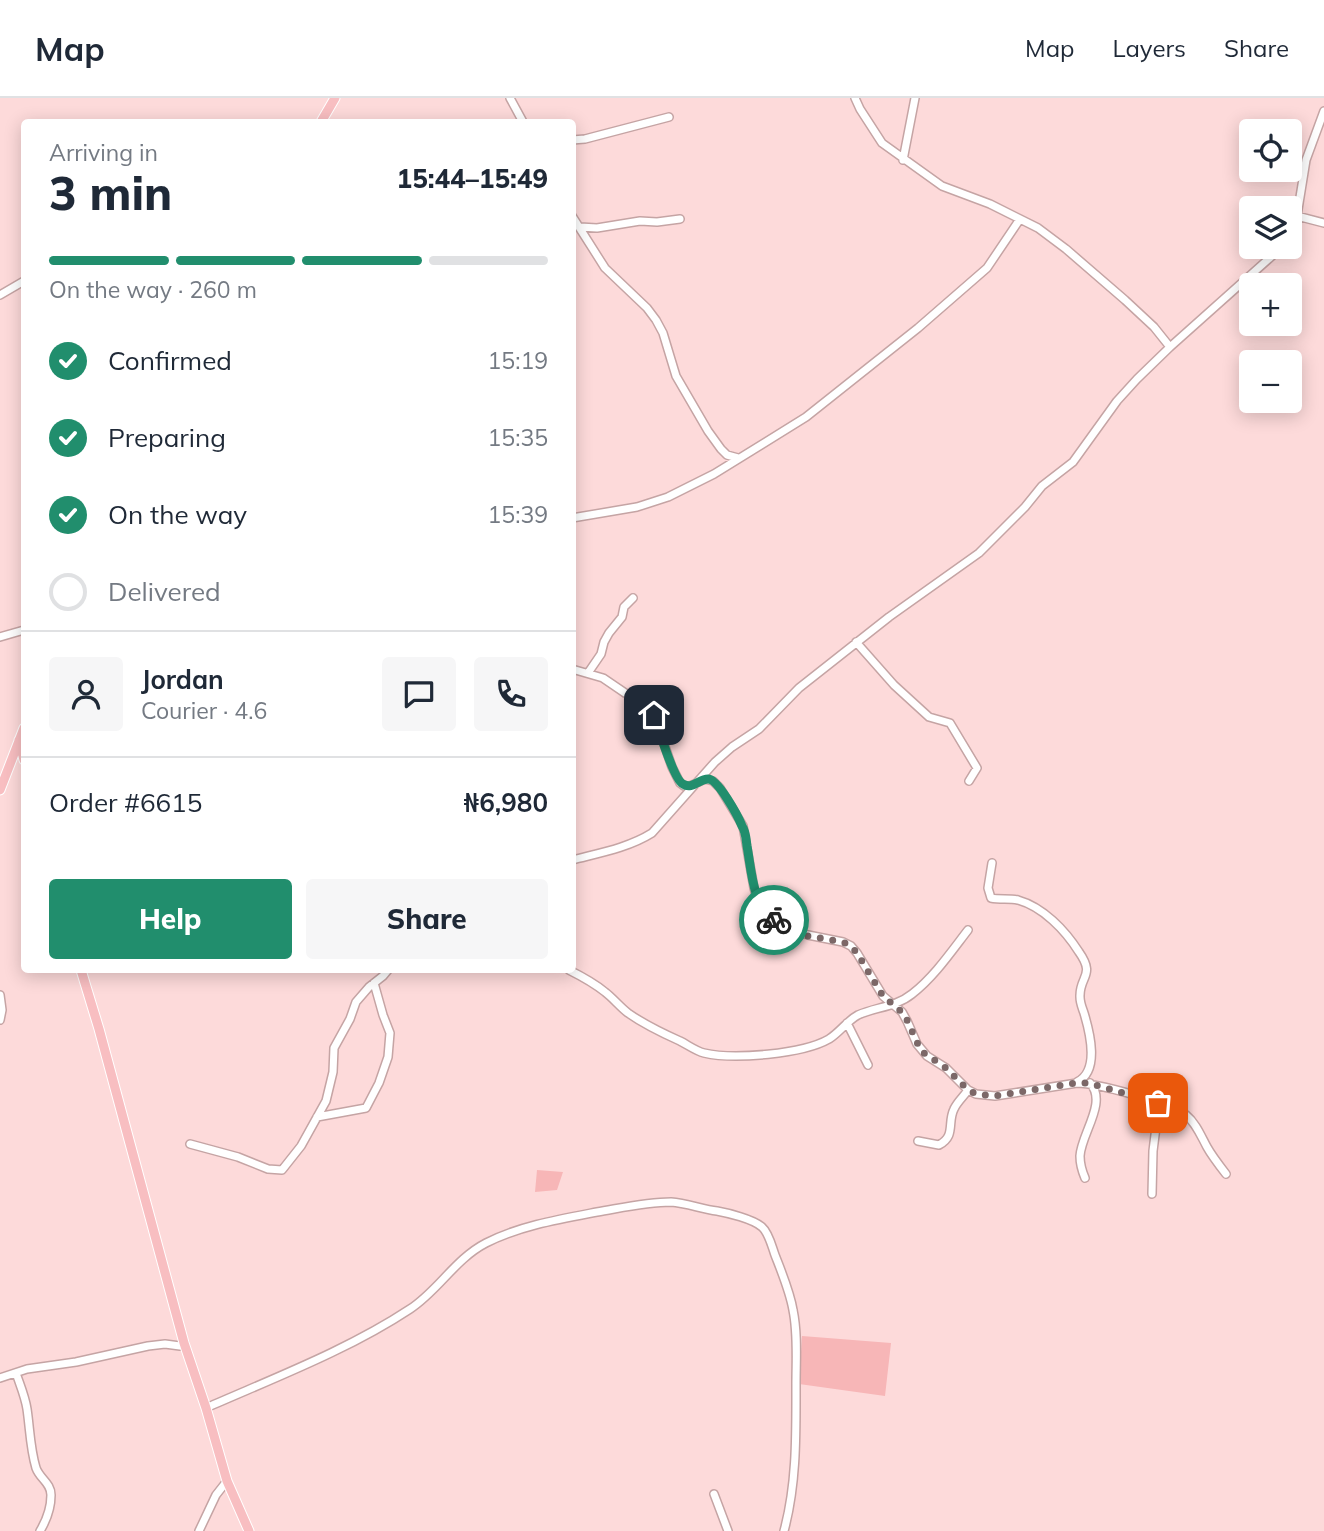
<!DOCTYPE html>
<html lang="en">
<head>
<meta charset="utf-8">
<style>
	:root { --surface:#fff; --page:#f6f6f7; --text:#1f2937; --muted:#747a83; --line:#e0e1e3; --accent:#218e6d }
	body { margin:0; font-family:Mulish,sans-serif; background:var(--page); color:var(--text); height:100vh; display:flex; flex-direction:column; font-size:26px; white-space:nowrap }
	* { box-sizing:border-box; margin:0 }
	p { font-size:23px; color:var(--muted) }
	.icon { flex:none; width:38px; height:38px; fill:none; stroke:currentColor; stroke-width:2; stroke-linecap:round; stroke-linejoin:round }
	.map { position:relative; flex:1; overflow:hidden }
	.drawer { position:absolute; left:21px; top:21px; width:555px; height:854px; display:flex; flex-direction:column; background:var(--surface); border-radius:7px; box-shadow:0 4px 18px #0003 }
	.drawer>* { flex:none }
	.buttons { position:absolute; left:1239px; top:21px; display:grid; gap:14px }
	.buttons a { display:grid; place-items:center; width:63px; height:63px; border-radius:7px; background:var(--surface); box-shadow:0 4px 18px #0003; font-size:35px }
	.pin { position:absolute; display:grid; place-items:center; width:60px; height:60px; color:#fff; margin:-30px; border-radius:14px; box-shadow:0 4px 10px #0006 }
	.courier { position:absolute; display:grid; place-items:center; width:70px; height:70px; margin:-35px; border:5px solid #218e6d; border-radius:50%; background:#fff; color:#222; box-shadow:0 2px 9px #0007 }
	.head em { font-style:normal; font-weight:800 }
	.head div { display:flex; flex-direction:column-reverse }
	.head { display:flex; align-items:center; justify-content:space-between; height:119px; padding:0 28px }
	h1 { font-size:46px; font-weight:800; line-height:52px }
	.bar { display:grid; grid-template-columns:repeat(4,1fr); gap:10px 7px; align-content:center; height:84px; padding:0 28px }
	.bar i { height:9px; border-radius:5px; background:var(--line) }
	.bar .current { background:var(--accent) }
	.bar p { grid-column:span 4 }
	.line { display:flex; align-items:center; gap:18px; padding:0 28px; border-top:2px solid var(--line) }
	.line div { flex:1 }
	.round { display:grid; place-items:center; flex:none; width:74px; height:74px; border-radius:7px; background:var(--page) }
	ol { padding:0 28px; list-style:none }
	li { display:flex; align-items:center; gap:21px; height:77px }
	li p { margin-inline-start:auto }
	li .icon { padding:7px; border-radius:50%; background:var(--accent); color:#fff; stroke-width:4 }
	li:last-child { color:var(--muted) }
	li i { width:38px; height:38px; border:4px solid var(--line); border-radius:50% }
	.cta { display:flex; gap:14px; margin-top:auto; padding:14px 28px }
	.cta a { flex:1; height:80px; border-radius:7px; background:var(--accent); color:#fff; font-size:28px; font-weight:800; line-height:80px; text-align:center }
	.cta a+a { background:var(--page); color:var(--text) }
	header { display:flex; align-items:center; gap:42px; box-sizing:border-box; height:98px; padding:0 35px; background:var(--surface); border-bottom:2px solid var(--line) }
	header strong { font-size:33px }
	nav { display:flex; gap:38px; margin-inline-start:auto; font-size:24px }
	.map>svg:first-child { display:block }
	.green { fill:#f7b6b7 }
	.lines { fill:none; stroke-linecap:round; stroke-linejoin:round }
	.minor-casing { stroke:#c5a4a4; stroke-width:10 }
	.major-casing { stroke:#fff; stroke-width:11 }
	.minor { stroke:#fff; stroke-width:7 }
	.major { stroke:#f8bec1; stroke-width:9 }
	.done { stroke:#7c6868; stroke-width:7; stroke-dasharray:0 12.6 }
	.route { stroke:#218e6d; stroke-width:9 }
</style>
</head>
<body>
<header>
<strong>Map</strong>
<nav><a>Map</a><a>Layers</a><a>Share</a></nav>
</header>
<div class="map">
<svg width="1324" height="1433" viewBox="0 0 1324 1433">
	<rect width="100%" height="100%" fill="#fddada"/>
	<path class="green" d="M537 1072 563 1074 557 1092 535 1094Z
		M802 1238 891 1245 885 1298 799 1286Z"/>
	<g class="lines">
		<g class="minor-casing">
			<path id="minor" d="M510 0 523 24
				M855 0 860 11 882 45 942 88 990 106 1038 130 1066 151 1125 202 1154 229 1170 249
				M572 42 585 41 669 19
				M903 62 915 0
				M572 118 605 170 647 210 656 222 663 235 676 278 708 333 721 351 727 357 738 360
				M1297 118 1324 125
				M580 129 597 130 640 123 657 124 680 121
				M1290 139 1295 130 1306 62 1324 13
				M0 197 24 183
				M572 420 637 409 668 399 714 376 806 319 918 230 987 170 1020 121
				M0 539 24 532
				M856 544 894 587 929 619 950 625 977 670 969 683
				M572 571 603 580 625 595 639 599 648 607 654 617 672 669 680 685 684 688H690L705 681 713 683 720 690 743 728 754 790 758 804 763 811 772 821 787 831 808 837 843 844 851 848 857 855 883 898 902 914 907 923 917 946 927 958 946 970 968 992 976 996 995 998 1077 985C1096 985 1171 1005 1186 1017 1196 1025 1201 1038 1207 1049 1212 1058 1219 1067 1226 1076
				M588 575 601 556 604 544 609 535 622 519 624 509 633 500
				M572 762C599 755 628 750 652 735L715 664 732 649 759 631 799 590 889 519 979 455 1025 409 1042 388 1073 364 1117 303 1137 281 1170 249 1282 149
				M992 765 988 790 991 800C1000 802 1009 800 1018 802 1043 809 1065 832 1079 854 1096 878 1079 878 1080 899 1080 905 1082 909 1084 915 1090 935 1100 973 1077 984
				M569 872C581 878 594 885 605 894 613 900 620 909 628 915 645 927 662 935 680 943 688 947 696 953 704 955 734 962 803 956 829 941 840 934 847 923 858 917 876 909 896 909 912 896 934 879 951 854 968 832
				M0 897 2 912 0 922
				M847 925 868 967
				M317 1019 366 1010 379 985 388 959 390 935 383 917 374 885
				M918 1043 939 1047C956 1038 947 1025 954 1011 957 1004 964 998 968 992
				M190 1046 238 1059 268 1071 282 1072 301 1048 326 1003 333 974 334 950 350 921 356 904 369 889 383 878 388 872
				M1085 1080C1082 1073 1080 1066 1080 1058 1081 1036 1108 1004 1090 985
				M1152 1096 1153 1053 1159 1005
				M16 1275C20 1287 25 1298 27 1311 30 1331 30 1350 36 1370 40 1381 51 1385 51 1397 51 1409 46 1423 40 1433
				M0 1280 27 1271 76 1264 148 1248 165 1246 180 1248 184 1245
				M206 1310C274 1280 348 1252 410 1211 438 1193 455 1161 486 1145 519 1128 560 1121 597 1114 621 1110 646 1104 671 1104 686 1105 702 1111 717 1113 728 1115 753 1121 762 1129 769 1135 772 1149 775 1157 782 1175 790 1194 793 1212 798 1236 796 1262 796 1286 796 1335 797 1385 784 1433
				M714 1396 728 1433
				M199 1433 216 1397 227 1383"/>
		</g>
		<g class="major-casing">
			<path id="major" d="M321 24 335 0
				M19 642 24 662
				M0 692 24 630
				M81 872 99 931 184 1245 206 1310 227 1383 249 1433"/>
		</g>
		<use href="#minor" class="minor"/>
		<use href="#major" class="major"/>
	</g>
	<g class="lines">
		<path class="done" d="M774 822 787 831 808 838 843 844 851 848 857 855 883 898 902 914 907 922 921 953 946 970 968 992 976 996 995 998 1076 985H1089L1158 1005"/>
		<path class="route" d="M654 617C658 629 674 682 683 686 692 692 699 681 708 681 718 681 738 718 742 728 746 734 746 741 747 748 752 776 752 804 774 822"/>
	</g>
</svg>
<div class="buttons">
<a><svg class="icon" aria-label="locate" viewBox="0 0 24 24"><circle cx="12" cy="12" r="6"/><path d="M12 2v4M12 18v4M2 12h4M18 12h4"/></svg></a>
<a><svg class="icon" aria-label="layers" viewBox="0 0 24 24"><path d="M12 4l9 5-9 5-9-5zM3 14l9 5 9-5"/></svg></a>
<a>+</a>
<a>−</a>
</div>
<div class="pin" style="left:1158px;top:1005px;background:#ea580c"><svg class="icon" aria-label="bag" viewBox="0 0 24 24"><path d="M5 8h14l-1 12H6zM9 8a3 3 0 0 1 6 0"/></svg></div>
<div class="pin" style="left:654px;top:617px;background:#1f2937"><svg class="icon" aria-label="home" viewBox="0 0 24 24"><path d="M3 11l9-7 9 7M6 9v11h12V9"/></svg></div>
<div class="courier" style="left:774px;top:822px"><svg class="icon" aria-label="bike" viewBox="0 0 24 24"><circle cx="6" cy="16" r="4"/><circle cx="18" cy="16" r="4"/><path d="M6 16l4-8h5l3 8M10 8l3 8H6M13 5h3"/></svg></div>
<section class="drawer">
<div class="head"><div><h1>3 min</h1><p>Arriving in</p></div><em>15:44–15:49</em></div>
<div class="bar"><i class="current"></i><i class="current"></i><i class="current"></i><i></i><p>On the way · 260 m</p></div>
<ol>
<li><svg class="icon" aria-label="check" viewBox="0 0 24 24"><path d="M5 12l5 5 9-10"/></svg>Confirmed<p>15:19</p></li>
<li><svg class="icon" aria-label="check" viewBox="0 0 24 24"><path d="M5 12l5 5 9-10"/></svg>Preparing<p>15:35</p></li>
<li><svg class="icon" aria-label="check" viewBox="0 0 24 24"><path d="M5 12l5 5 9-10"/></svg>On the way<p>15:39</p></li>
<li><i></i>Delivered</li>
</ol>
<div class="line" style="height:126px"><a class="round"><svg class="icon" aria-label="person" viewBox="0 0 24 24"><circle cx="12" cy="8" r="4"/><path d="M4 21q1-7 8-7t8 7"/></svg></a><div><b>Jordan</b><p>Courier · 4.6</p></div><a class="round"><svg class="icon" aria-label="chat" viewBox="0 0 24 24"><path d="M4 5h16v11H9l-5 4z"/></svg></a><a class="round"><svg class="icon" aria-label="phone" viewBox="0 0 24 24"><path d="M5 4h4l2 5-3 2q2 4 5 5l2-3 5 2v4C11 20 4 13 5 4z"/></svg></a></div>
<div class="line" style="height:91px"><div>Order #6615</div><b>₦6,980</b></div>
<div class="cta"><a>Help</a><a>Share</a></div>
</section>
</div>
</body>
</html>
